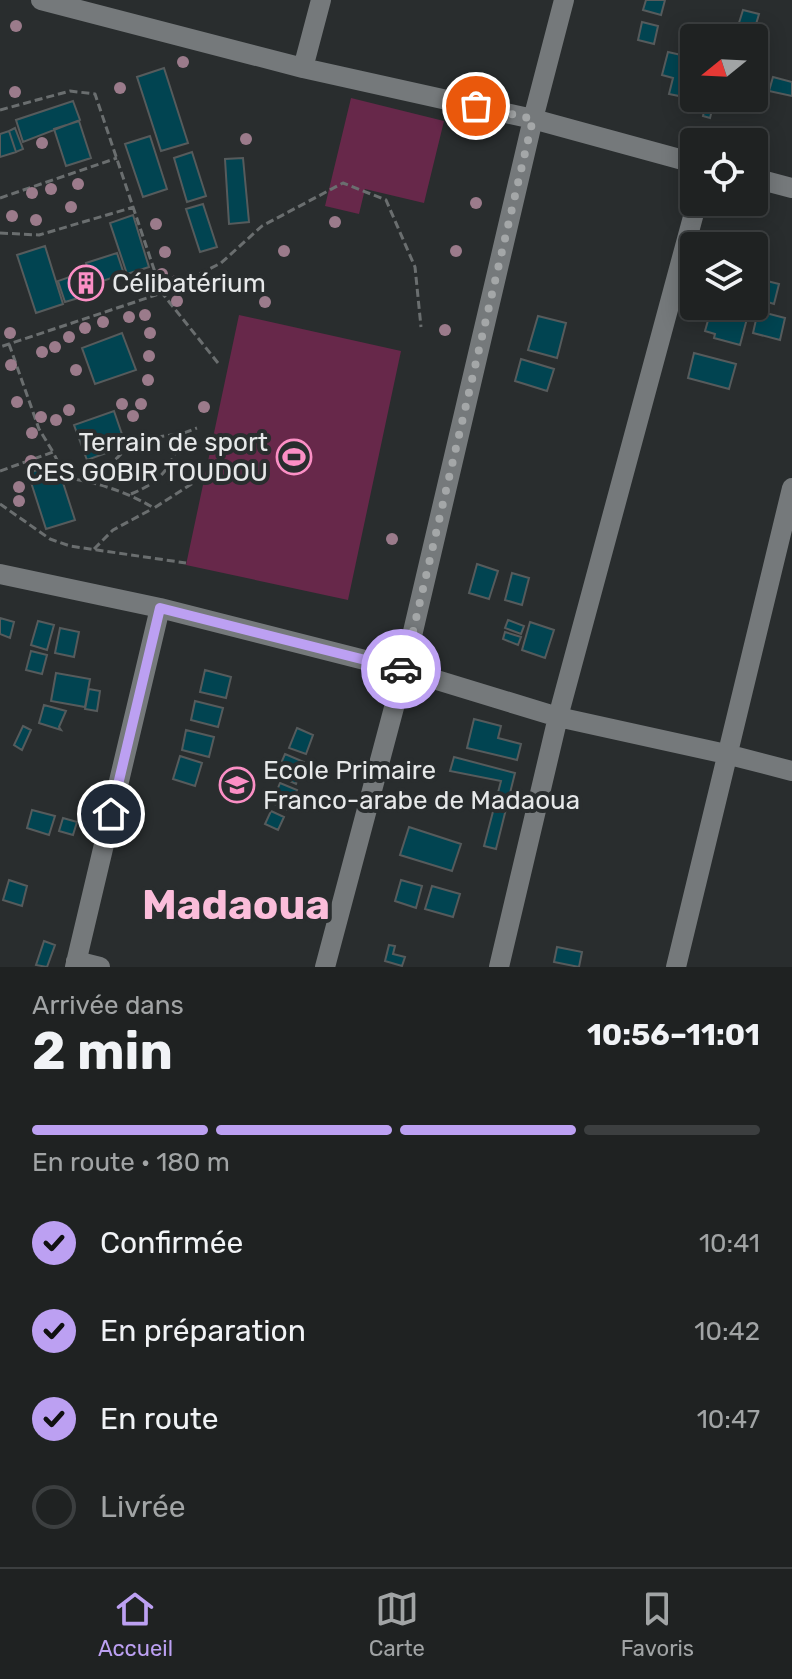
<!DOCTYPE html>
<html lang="fr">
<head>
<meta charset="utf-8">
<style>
	:root { --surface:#1f2222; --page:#272a2a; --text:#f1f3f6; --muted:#a1a4a5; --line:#3c3f40; --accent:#bca0f2 }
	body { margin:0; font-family:Rubik,sans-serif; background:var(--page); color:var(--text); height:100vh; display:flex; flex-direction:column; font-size:30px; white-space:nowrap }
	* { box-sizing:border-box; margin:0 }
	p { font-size:26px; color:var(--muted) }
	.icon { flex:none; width:44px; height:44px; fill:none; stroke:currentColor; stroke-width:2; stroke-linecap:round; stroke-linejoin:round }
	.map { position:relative; height:967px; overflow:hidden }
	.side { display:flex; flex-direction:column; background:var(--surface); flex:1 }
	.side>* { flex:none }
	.needle { width:52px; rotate:252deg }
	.controls { position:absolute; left:680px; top:24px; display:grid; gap:16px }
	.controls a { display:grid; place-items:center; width:88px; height:88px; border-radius:8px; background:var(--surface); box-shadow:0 4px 20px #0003,0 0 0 2px var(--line); font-size:40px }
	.pin { position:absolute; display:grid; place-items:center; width:68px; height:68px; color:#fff; margin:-34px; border:4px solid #fff; border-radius:50%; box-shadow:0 2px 8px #0007 }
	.courier { position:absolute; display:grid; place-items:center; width:80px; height:80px; margin:-40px; border:6px solid #bca0f2; border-radius:50%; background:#fff; color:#222; box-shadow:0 2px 10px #0007 }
	.headline em { font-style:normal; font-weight:700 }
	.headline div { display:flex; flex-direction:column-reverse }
	.headline { display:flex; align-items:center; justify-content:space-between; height:136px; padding:0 32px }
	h1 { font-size:52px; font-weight:700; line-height:60px }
	.bar { display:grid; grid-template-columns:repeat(4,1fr); gap:12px 8px; align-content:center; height:96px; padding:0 32px }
	.bar i { height:10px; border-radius:6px; background:var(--line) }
	.bar .active { background:var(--accent) }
	.bar p { grid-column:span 4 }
	ol { padding:0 32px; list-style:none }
	li { display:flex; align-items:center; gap:24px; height:88px }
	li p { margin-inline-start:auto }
	li .icon { padding:8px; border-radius:50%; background:var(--accent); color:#111; stroke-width:4 }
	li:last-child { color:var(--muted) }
	li i { width:44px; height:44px; border:4px solid var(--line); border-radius:50% }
	.dock { display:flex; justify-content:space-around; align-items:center; height:112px; border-top:2px solid var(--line); background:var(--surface); font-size:22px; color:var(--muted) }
	.dock a { display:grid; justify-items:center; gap:4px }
	.dock .active { color:var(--accent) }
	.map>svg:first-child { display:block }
	.green { fill:#67284a }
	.building { fill:#014451; stroke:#565b5c; stroke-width:2 }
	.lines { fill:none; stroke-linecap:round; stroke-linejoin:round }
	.path { stroke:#6a6e6f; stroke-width:3; stroke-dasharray:8 4; stroke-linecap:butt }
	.minor { stroke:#75797b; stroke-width:20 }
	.tree { fill:#9b7b8b }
	.done { stroke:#a4a7a8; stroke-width:8; stroke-dasharray:0 14.4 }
	.route { stroke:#bca0f2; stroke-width:10 }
	.labels { text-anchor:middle; stroke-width:8; stroke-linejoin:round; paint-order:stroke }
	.poi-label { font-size:26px; fill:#e6e8e9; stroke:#292d2e; text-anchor:start }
	.town-label { font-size:42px; font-weight:bold; fill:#fbbdda; stroke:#292d2e }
</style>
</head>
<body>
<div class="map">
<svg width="792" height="967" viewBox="0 0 792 967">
	<rect width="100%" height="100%" fill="#292d2e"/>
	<path class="green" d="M351 98 444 121 424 203 365 189 359 214 325 206Z
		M239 315 401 351 348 600 186 565Z"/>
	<path class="building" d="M646 0H665L661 15 643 10Z
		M743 10 759 14 754 31 738 26Z
		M642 22 658 26 654 44 638 40Z
		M668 52 690 57 679 96 669 94 673 78 662 75Z
		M164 68 188 143 161 151 137 77Z
		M773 77 792 82V96L769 91Z
		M707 98H715L710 118 703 116Z
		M73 101 80 120 23 142 16 120Z
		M79 121 91 158 66 166 54 129Z
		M15 128 23 149 16 152 9 131Z
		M9 131 16 152 0 157V134Z
		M150 136 167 189 143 197 125 144Z
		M192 152 206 196 187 202 174 158Z
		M243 158 249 222 229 224 225 159Z
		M203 204 217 247 200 252 186 209Z
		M133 215 149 267 127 274 110 223Z
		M45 246 63 304 36 313 17 255Z
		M117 253 124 274 93 284 86 263Z
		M754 257 763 259 759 276 754 274Z
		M88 271 95 292 85 296 78 274Z
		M78 274 85 296 65 302 58 281Z
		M763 280 779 284 774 304 758 299Z
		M692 291H694V306H705L703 312 687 307Z
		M722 306 749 311 740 345 714 338 715 334 705 331 709 317 719 319Z
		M758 311 785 318 780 340 753 333Z
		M538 316 566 323 557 358 528 350Z
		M122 333 136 370 95 384 82 348Z
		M694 353 736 364 729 389 688 378Z
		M521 359 554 369 547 391 515 381Z
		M114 411 126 446 87 460 74 425Z
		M57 464 75 520 46 529 28 473Z
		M477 564 498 571 489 599 469 593Z
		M512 573 529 578 522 605 505 600Z
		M0 618 14 622 10 638 0 634Z
		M508 620 524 626 521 634 505 628Z
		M38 621 54 625 47 650 31 645Z
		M530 622 554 630 545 658 522 650Z
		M60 628 79 632 74 657 55 653Z
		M505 632 521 637 518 645 503 639Z
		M31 651 47 655 42 674 26 670Z
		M205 670 231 677 226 698 200 692Z
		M56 673 90 679 85 707 51 701Z
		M89 689 100 691 97 711 85 709Z
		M195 701 223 708 218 727 191 720Z
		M44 705 66 711 59 727 61 730 39 723Z
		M474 719 501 726 498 738 521 744 517 760 467 748Z
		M23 726 31 730 22 750 14 745Z
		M297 728 313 735 306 754 289 748Z
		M186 730 214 737 209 757 182 750Z
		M285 754 304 762 296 784 276 775Z
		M180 756 202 763 195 786 173 779Z
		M454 757 515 773 496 849 484 846 501 781 450 771Z
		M280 783 297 790 288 810 272 803Z
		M32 810 55 816 49 835 27 828Z
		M271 811 284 817 278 830 265 824Z
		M63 818 77 822 73 835 59 831Z
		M409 827 461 844 452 871 400 855Z
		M9 880 27 886 22 906 3 900Z
		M401 880 422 886 416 908 395 901Z
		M432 886 460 894 453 917 425 909Z
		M44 941 55 945 47 967 36 965Z
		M389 945 395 946 393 954 405 957 402 966 385 961Z
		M557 947 582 952 579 967 554 962Z"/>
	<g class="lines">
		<path class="path" d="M0 110 70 91 95 94 162 293 0 347
			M0 198 117 158
			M0 233 39 235 134 207
			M9 344 39 429 53 452
			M218 363 162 293 221 263 262 226 343 183 386 200 415 267 421 327
			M0 471 53 452 66 478C97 482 127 492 154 508L193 483
			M90 481 93 471 115 460 131 444 144 439 184 433
			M131 494C167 479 169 466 184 433L197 428
			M0 504 50 539 70 546 186 563
			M94 549 113 530 152 509"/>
		<path class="minor" d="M41 0 303 68 533 119 694 163
			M303 68 321 0
			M754 178 792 188
			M0 574 160 608 404 670 558 717 726 754 792 771
			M76 961 100 967
			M75 967 160 608
			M325 967 404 670 533 119 564 0
			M499 967 558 717 697 202
			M676 967 792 488"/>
	</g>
	<g class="tree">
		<circle cx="16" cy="26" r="6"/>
		<circle cx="183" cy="62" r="6"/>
		<circle cx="120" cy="88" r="6"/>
		<circle cx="15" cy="92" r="6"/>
		<circle cx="246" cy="139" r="6"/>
		<circle cx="42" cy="143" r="6"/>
		<circle cx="78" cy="184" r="6"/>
		<circle cx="51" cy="189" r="6"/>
		<circle cx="32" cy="193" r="6"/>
		<circle cx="476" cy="203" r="6"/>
		<circle cx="71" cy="207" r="6"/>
		<circle cx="12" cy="216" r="6"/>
		<circle cx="36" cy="220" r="6"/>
		<circle cx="335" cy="222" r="6"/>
		<circle cx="156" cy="224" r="6"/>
		<circle cx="284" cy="251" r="6"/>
		<circle cx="456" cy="251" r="6"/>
		<circle cx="165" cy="252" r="6"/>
		<circle cx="162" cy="274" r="6"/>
		<circle cx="176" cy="281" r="6"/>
		<circle cx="177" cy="301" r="6"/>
		<circle cx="265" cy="302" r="6"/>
		<circle cx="145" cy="315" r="6"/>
		<circle cx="129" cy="317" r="6"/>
		<circle cx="103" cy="322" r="6"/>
		<circle cx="85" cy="328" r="6"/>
		<circle cx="445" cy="330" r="6"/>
		<circle cx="10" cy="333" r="6"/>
		<circle cx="150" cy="333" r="6"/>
		<circle cx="69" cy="337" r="6"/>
		<circle cx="55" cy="347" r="6"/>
		<circle cx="42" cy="352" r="6"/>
		<circle cx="149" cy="356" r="6"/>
		<circle cx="11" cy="365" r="6"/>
		<circle cx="76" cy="370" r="6"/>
		<circle cx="148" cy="380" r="6"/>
		<circle cx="17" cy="402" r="6"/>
		<circle cx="122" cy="404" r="6"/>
		<circle cx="141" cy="404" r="6"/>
		<circle cx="204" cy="407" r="6"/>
		<circle cx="69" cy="410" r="6"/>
		<circle cx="133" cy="416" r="6"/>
		<circle cx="41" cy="417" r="6"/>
		<circle cx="56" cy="420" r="6"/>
		<circle cx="32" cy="433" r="6"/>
		<circle cx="136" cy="444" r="6"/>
		<circle cx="31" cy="461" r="6"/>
		<circle cx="19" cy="487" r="6"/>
		<circle cx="19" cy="501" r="6"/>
		<circle cx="392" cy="539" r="6"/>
	</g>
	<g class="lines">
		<path class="done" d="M401 669 404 670 533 119 476 106"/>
		<path class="route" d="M111 814 160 608 401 669"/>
	</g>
	<defs>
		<g id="building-ring" transform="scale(1.8)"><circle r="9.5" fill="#292d2e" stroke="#fb8fc5" stroke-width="1.5"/><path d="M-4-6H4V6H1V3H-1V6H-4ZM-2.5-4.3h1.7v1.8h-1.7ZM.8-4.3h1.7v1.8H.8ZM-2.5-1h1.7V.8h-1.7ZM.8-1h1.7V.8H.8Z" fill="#fb8fc5"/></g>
		<g id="stadium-ring" transform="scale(1.8)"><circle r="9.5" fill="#292d2e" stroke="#fb8fc5" stroke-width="1.5"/><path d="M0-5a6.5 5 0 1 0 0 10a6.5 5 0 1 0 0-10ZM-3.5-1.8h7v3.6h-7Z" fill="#fb8fc5"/></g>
		<g id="school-ring" transform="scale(1.8)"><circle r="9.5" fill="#292d2e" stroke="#fb8fc5" stroke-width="1.5"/><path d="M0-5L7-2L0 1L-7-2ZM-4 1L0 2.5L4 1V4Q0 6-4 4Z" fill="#fb8fc5"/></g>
	</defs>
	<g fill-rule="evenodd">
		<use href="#building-ring" x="86" y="283"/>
		<use href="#stadium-ring" x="294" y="457"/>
		<use href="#school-ring" x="237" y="785"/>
	</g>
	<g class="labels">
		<g class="poi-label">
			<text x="112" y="292">Célibatérium</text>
			<text x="268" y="451" text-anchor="end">Terrain de sport<tspan x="268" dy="30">CES GOBIR TOUDOU</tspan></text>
			<text x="263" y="779">Ecole Primaire<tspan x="263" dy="30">Franco-arabe de Madaoua</tspan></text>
		</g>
		<g class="town-label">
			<text x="236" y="919">Madaoua</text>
		</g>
	</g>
</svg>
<div class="controls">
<a><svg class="needle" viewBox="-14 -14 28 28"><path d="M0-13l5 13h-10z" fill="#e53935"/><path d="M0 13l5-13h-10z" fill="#a1a4a5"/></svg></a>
<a><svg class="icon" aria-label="locate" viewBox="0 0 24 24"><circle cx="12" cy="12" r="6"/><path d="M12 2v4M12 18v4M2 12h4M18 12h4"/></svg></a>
<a><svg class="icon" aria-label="layers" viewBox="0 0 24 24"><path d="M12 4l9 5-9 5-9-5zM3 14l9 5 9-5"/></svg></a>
</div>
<div class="pin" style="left:476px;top:106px;background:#ea580c"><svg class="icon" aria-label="bag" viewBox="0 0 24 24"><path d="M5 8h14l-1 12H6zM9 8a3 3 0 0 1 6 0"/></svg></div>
<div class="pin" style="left:111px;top:814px;background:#1f2937"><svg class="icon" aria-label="home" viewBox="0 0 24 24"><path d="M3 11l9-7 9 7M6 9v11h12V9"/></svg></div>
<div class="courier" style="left:401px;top:669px"><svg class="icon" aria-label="car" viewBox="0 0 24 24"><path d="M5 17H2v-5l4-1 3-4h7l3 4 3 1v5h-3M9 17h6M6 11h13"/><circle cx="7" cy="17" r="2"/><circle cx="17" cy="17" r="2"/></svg></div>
</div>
<section class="side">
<div class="headline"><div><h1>2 min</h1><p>Arrivée dans</p></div><em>10:56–11:01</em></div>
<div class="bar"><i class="active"></i><i class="active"></i><i class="active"></i><i></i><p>En route · 180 m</p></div>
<ol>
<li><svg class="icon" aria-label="check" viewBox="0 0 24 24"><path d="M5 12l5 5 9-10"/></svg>Confirmée<p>10:41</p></li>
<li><svg class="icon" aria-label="check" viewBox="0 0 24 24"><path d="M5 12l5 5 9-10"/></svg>En préparation<p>10:42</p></li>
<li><svg class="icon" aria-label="check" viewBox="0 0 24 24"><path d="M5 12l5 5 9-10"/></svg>En route<p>10:47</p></li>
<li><i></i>Livrée</li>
</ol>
</section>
<nav class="dock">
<a class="active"><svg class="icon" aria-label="home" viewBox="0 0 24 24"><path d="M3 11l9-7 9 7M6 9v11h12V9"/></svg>Accueil</a>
<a><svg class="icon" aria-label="map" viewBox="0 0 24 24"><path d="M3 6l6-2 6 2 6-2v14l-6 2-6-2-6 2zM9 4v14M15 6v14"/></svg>Carte</a>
<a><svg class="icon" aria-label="saved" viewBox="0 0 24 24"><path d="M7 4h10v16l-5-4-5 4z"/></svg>Favoris</a>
</nav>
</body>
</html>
